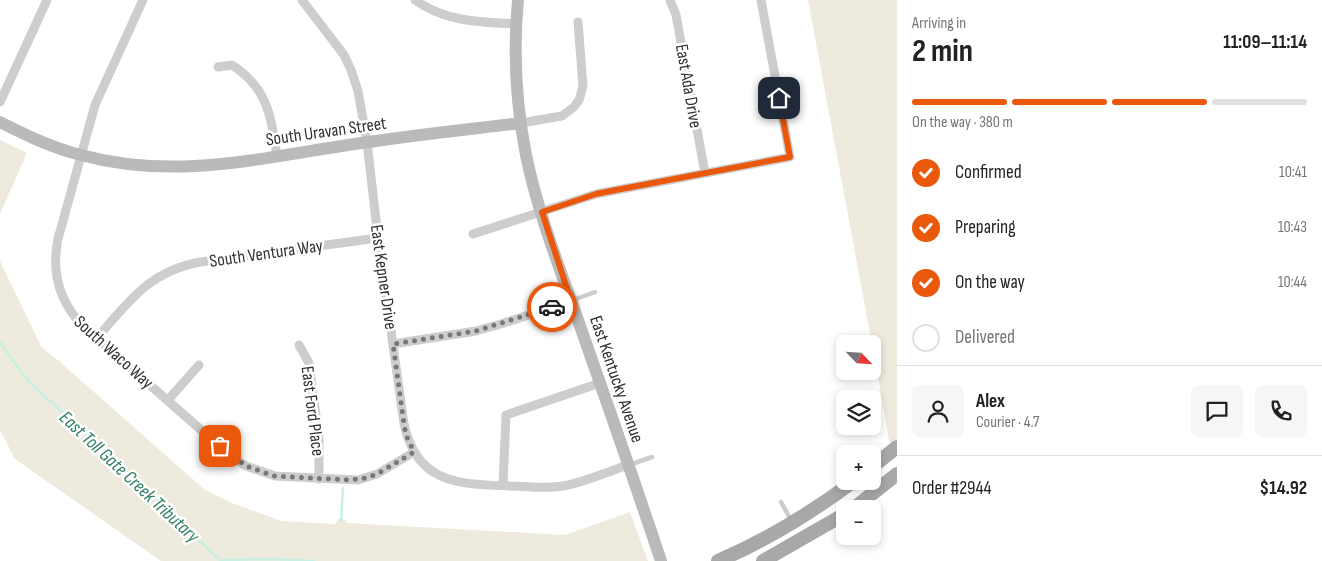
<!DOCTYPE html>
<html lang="en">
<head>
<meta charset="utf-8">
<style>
	:root { --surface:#fff; --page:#f6f6f6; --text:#222; --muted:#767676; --line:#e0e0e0; --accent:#ea580c }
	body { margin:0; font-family:"Sofia Sans Condensed",sans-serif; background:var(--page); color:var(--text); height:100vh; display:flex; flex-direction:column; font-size:19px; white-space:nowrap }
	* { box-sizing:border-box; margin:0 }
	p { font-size:16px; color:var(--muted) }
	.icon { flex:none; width:28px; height:28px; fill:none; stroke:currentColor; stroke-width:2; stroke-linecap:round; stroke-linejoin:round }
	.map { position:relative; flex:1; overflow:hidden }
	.details { display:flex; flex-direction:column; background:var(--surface); width:425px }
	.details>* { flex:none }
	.needle { width:32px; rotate:115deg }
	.buttons { position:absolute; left:836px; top:335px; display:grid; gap:10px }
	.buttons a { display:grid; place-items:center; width:45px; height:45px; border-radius:8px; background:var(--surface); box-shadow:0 2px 8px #0003; font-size:25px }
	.pin { position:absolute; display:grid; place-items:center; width:42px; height:42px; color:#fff; margin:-21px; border-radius:10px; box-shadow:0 2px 8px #0006 }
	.courier { position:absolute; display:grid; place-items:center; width:50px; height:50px; margin:-25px; border:4px solid #ea580c; border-radius:50%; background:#fff; color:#222; box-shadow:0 1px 6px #0007 }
	.summary em { font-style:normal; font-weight:700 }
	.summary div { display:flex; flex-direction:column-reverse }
	.summary { display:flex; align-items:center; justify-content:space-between; height:85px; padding:0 15px }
	h1 { font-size:32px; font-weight:700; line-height:38px }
	.bar { display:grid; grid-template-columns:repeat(4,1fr); gap:8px 5px; align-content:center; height:60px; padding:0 15px }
	.bar i { height:6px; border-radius:4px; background:var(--line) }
	.bar .on { background:var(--accent) }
	.bar p { grid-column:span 4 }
	.line { display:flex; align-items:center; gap:12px; padding:0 15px; border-top:1px solid var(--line) }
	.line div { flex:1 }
	.round { display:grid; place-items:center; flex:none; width:52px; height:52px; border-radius:8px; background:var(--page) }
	ol { padding:0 15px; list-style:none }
	li { display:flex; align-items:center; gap:15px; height:55px }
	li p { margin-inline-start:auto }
	li .icon { padding:5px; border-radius:50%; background:var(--accent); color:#fff; stroke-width:4 }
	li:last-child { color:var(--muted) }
	li i { width:28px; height:28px; border:2px solid var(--line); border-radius:50% }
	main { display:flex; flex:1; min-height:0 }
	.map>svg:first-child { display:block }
	.green { fill:#eeeadd }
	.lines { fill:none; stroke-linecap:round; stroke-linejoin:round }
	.stream { stroke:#c7f0e2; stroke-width:2.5 }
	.lane { stroke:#cdcdcd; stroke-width:4.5 }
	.street { stroke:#cdcdcd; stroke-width:9 }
	.secondary { stroke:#bababa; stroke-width:12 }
	.primary { stroke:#a8a8a8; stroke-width:14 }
	.done { stroke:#787878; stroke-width:5; stroke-dasharray:0 9 }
	.route { stroke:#ea580c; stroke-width:6 }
	.labels { text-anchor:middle; stroke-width:5; stroke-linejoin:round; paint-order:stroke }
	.street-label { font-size:18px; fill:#303030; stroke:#fff }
	.water-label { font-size:19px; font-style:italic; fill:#2e7f63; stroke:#fff }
</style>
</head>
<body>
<main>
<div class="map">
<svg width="897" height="561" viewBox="0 0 897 561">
	<rect width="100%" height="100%" fill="#fff"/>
	<path class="green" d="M808 0H897V447L891 452 872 344Z
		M0 140 27 153 0 214Z
		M0 261 41 346 57 360 59 359 60 362 205 490 232 503 281 521 336 524 338 519 346 520 347 523 565 535 630 512 648 561H161L15 459 0 430Z"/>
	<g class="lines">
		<path class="stream" d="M0 342 21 372 33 386 76 424 220 560 274 559 314 561
			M341 521 343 488"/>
		<path class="lane" d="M573 300 595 292
			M629 465 652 457
			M781 502 791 520"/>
		<path class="street" d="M143 0 95 105 58 239C51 273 59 302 84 327L233 458 246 466 275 476 358 480 377 474 414 452
			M302 0 344 55 351 70 358 91 367 142 378 238 404 424C417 484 458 484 510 486 527 486 546 489 563 486 585 482 607 472 628 465
			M415 0C446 22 480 22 516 24
			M670 0 676 15 705 173
			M218 67 232 65C268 88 271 117 277 156
			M0 102 47 0
			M521 123 562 116 574 107 579 100 583 86 578 22
			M473 234 596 194 790 157 761 0
			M97 338C128 302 150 271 200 262L378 238
			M393 344 476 331 501 324 571 301
			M299 345 309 363 319 438V479
			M168 400 199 365
			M503 485 506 415 600 383"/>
		<path class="secondary" d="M518 0C513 52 516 104 526 155 539 219 566 284 587 346 612 417 637 489 661 561
			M0 122C26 135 52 148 81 155 173 180 256 159 348 145 405 136 463 130 521 123"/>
		<path class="primary" d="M872 467 897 447
			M853 509 897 474
			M718 561C767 540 811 513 854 481
			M763 561 845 514"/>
	</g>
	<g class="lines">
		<path class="done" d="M220 446 246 466 274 476 350 480 366 478 377 474 414 452 406 435 404 424 393 344 476 331 552 307"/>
		<path class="route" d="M552 307 571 301 542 212 596 194 616 190 790 157 779 98"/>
	</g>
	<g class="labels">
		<g class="street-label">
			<text transform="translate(689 86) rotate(80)" y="6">East Ada Drive</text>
			<text transform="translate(326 131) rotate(-8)" y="6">South Uravan Street</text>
			<text transform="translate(266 253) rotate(-8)" y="6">South Ventura Way</text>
			<text transform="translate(384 277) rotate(82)" y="6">East Kepner Drive</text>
			<text transform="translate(114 352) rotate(42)" y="6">South Waco Way</text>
			<text transform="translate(617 379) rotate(71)" y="6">East Kentucky Avenue</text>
			<text transform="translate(313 411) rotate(83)" y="6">East Ford Place</text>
		</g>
		<g class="water-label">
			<text transform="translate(130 476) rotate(43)" y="7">East Toll Gate Creek Tributary</text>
		</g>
	</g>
</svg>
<div class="buttons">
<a><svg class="needle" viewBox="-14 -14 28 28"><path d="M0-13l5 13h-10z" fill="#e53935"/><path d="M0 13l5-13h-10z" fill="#767676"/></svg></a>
<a><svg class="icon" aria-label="layers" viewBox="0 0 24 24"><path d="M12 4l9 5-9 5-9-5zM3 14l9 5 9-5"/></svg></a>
<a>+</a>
<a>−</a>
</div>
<div class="pin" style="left:220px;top:446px;background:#ea580c"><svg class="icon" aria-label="bag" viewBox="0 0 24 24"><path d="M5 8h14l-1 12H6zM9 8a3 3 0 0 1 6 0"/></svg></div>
<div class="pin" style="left:779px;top:98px;background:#1f2937"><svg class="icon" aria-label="home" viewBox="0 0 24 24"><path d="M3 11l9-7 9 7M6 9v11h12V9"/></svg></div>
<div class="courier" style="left:552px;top:307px"><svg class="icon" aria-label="car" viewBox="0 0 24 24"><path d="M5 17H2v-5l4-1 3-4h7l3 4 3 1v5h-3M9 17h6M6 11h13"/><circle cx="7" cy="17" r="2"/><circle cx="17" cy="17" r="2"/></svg></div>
</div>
<section class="details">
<div class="summary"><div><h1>2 min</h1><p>Arriving in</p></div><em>11:09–11:14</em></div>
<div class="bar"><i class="on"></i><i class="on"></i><i class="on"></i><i></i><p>On the way · 380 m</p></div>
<ol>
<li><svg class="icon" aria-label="check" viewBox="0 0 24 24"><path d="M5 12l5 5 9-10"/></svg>Confirmed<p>10:41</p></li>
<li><svg class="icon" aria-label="check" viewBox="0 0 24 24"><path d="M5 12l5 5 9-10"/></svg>Preparing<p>10:43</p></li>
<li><svg class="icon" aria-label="check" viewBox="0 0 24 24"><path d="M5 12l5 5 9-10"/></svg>On the way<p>10:44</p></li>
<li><i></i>Delivered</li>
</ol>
<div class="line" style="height:90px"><a class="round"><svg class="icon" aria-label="person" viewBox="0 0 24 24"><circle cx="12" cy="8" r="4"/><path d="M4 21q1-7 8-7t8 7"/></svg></a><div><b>Alex</b><p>Courier · 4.7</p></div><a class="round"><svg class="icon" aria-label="chat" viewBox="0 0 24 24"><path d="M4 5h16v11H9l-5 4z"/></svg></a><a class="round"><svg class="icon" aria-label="phone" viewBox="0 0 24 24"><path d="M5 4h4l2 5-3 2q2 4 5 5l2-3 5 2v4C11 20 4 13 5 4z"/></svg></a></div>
<div class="line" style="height:65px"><div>Order #2944</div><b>$14.92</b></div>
</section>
</main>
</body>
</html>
